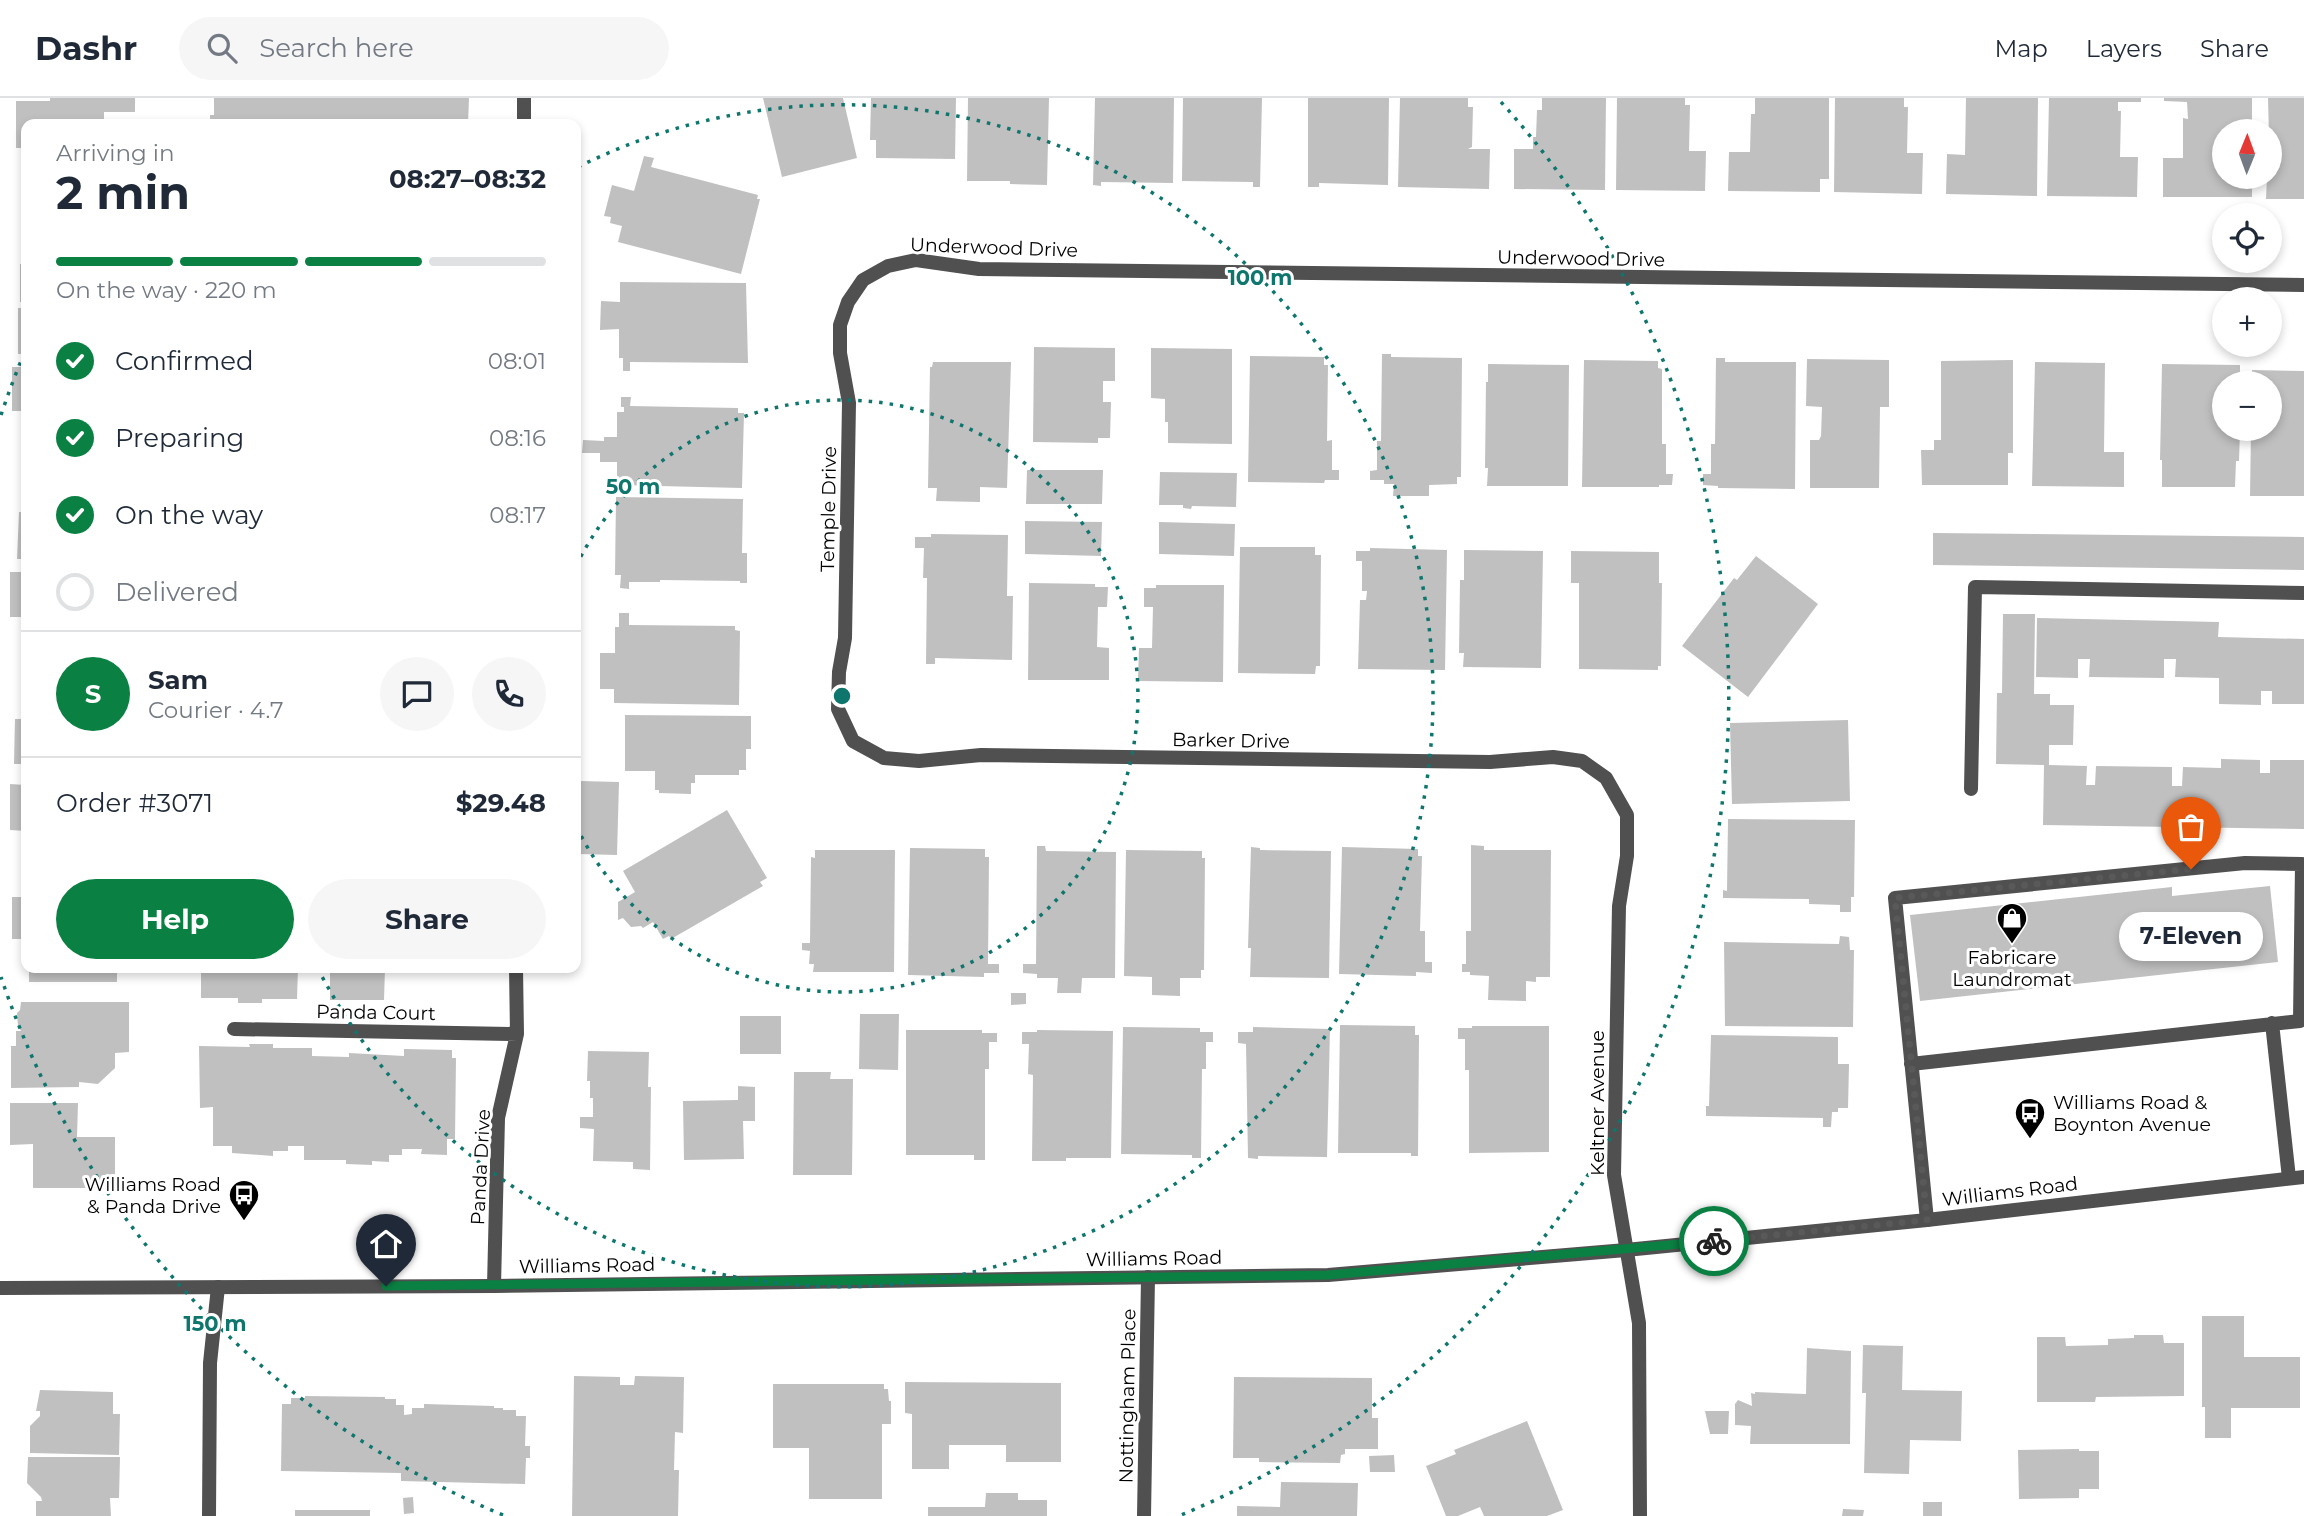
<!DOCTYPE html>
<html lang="en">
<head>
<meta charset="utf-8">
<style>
	:root { --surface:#fff; --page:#f6f6f7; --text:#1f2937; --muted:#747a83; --line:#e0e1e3; --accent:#0b8043 }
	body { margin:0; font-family:Montserrat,sans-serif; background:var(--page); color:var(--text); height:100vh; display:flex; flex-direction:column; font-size:26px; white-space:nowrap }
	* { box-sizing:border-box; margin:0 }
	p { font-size:23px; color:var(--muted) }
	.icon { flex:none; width:38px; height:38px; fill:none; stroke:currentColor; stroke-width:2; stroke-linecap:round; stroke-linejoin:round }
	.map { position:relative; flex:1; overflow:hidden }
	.sheet { position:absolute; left:21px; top:21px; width:560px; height:854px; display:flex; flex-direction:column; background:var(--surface); border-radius:14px; box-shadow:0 4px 10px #0003 }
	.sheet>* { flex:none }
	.needle { width:46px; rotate:1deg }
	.fabs { position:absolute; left:2212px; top:21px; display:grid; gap:14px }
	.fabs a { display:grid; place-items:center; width:70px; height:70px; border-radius:50%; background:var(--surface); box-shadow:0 4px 10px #0003; font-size:35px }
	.pin { position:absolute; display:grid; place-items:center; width:60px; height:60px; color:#fff; margin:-72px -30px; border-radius:50% 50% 50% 0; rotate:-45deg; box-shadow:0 0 7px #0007 }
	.pin .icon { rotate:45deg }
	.courier { position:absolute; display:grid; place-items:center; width:70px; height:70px; margin:-35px; border:5px solid #0b8043; border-radius:50%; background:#fff; color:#222; box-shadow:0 2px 9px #0007 }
	.bubble { position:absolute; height:49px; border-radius:24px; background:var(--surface); box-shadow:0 4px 10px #0003; font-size:23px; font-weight:700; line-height:49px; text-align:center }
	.headline em { font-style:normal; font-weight:700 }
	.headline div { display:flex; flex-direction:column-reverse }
	.headline { display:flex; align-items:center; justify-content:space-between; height:119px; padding:0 35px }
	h1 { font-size:46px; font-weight:700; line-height:52px }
	.bar { display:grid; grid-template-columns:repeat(4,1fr); gap:10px 7px; align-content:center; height:84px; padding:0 35px }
	.bar i { height:9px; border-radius:5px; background:var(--line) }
	.bar .active { background:var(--accent) }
	.bar p { grid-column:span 4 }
	.line { display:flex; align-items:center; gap:18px; padding:0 35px; border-top:2px solid var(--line) }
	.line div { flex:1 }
	.round { display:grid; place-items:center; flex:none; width:74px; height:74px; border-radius:37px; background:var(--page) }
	ol { padding:0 35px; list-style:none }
	li { display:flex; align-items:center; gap:21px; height:77px }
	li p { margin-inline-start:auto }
	li .icon { padding:7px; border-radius:50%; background:var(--accent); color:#fff; stroke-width:4 }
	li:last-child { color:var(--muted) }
	li i { width:38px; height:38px; border:4px solid var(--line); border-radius:50% }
	.button { display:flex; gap:14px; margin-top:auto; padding:14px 35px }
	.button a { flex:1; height:80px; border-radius:42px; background:var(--accent); color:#fff; font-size:28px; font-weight:700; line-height:80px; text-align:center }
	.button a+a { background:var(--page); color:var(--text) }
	header { display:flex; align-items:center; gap:42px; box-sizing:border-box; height:98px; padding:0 35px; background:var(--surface); border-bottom:2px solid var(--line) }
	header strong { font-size:33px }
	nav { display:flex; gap:38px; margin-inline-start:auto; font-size:24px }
	.search { width:490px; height:63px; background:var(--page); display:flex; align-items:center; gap:18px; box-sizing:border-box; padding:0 24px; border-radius:38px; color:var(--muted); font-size:26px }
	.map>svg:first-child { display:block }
	.building { fill:#c0c0c0 }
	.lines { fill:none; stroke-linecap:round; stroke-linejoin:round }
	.service { stroke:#505050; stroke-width:14 }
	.minor { stroke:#505050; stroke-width:14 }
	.tertiary { stroke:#505050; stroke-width:14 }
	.done { stroke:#595959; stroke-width:7; stroke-dasharray:0 12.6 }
	.route { stroke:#0b8043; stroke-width:9 }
	.ring { fill:none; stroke:#0f766e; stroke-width:3.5; stroke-dasharray:3.5 7 }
	.labels { text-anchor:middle; stroke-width:6; stroke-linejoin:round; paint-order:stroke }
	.street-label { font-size:19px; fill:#000; stroke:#fff }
	.poi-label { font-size:19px; fill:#000; stroke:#fff }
	.centre { fill:#0f766e; stroke:#fff; stroke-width:3.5 }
	.ring-label { font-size:21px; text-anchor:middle; font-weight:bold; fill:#0f766e; stroke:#fff; stroke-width:6; stroke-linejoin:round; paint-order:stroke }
</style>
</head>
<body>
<header>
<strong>Dashr</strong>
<div class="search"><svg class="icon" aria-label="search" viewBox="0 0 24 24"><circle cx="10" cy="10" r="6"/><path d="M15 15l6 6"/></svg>Search here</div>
<nav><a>Map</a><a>Layers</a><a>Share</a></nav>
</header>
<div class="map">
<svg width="2304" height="1418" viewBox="0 0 2304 1418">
	<rect width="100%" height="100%" fill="#fff"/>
	<path class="building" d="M50 0H135V14H104V26H26V50H16V3H50Z
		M214 0H469L468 26H210V17H214Z
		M763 0H843L857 60 782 79Z
		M871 0H956L955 61 876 60V42H870Z
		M968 0H1049L1047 87 1010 86V83H967Z
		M1095 0H1174L1173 85 1101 84V88L1093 87Z
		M1183 0H1262L1260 89H1253V84L1182 83Z
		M1308 0H1389L1388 87 1319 85V89H1308Z
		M1400 0H1468V9H1473L1472 49 1468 51H1490L1489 91 1398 89Z
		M1542 0H1606L1605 92 1514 91V51H1533V39H1536L1537 12H1542Z
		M1617 0H1685V7H1690L1689 53H1706L1705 93 1616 92Z
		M1755 0H1829V81H1820V94L1728 93 1729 54H1750L1751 16H1755Z
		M1835 0H1904V9H1908L1907 55H1923L1922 96 1834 94Z
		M1966 0H2038L2037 98 1946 96 1947 56 1965 57Z
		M2049 0H2141V4H2118V13H2121L2120 59H2138L2137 99 2047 98Z
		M2164 0H2252V33H2224V79H2252V99H2163V60H2183V20L2188 21 2187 4 2164 3Z
		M2268 0H2304V101H2266L2267 79H2270Z
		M644 58 654 60 651 69 758 97 757 101H760L741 176 618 144 622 128 610 125 611 119 604 118 612 87 634 93Z
		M21 63H26V109H21Z
		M20 166H26V204H20Z
		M620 184 746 185 748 265 630 264V273H623V260H619V231L600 232 601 203 620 204Z
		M18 210H26V256H18Z
		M1034 249 1115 250V283H1103V304H1111L1110 340H1098V345L1033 344Z
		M1151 250 1232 251V346L1168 345V324H1165V301L1151 300Z
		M1382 256H1391V259L1462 260 1461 379H1457V386L1429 387V398H1393L1394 386H1384V382H1370V373L1377 372V343H1381Z
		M1250 258 1324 259V267H1328L1327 343 1332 342V372H1339V382H1325L1324 385 1248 384Z
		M1716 260H1725V264H1796L1795 391 1718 390V388L1703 387V376H1711V346H1715Z
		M1807 261 1889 262V309H1880L1879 390H1810V342H1819L1821 338 1822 309 1806 308Z
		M1584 262 1658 263V270L1662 271V346H1666V376H1673L1672 387H1659V389H1582Z
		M2013 262V355H2008V387H1922L1921 352H1934V342H1941V263Z
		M933 264H1011L1007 390 980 389V404L936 403 937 390H928L930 269H932Z
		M2035 264 2105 265 2104 354H2124V389L2032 388Z
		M1488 266 1569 267 1568 388H1487L1488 370H1485L1486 284H1488Z
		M2162 266 2240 267V285H2224V331H2240L2239 363H2236L2235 389H2162V362H2160Z
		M12 269H26V313H12Z
		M2252 272 2304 273V398H2250L2251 331H2270V285H2252Z
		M621 299H631L630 308 738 310V315H744L742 390 617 387V364H600V355H582L583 342 604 343V339H617V314H624V309H621Z
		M1027 372H1103L1102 406H1026Z
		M1160 374 1237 375 1236 409 1192 408 1191 411 1183 410V407H1159Z
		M616 399 743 401 742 455H747V485H740V483L660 482V484H629V491L620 490 621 477H615Z
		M19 414H26V461H17Z
		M1025 423 1102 424 1101 458 1025 456Z
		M1159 424 1235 426 1234 458 1159 456Z
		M1933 435 2304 439V472L1933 467Z
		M931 436 1008 437 1007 498H1013L1012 562 935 560V566H926L927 480H923L924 450H915V439H931Z
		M1240 449H1315V457H1321L1320 568H1316L1315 576 1238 575Z
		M1370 450 1447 452 1445 572 1358 571 1360 502H1366L1367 493H1362V463H1356V453H1370Z
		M1464 452 1543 453 1541 570 1463 569 1464 555H1459L1460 482H1464Z
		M1571 453 1659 454V485H1662L1661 568H1658V572L1579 571V485H1571Z
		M1756 458 1818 506 1748 599 1682 548 1734 480 1737 482Z
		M10 474H26V519H10Z
		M1029 485 1095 486V489H1108L1107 509H1098L1097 549 1109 550V582H1028Z
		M1156 487H1224L1223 584 1138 583 1139 550H1152L1153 509H1144V490H1156Z
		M619 515H629V527L735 528V532L740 533 739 607 614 605V591H600V555H615V529H619Z
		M2003 516H2035L2034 596H2050V607H2074L2073 647H2049V667L2087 668 2086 687H2095L2096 668 2172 669V688H2182L2183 669 2221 670V661L2260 662V675H2270V662H2304V731L2043 727 2044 667 1996 666 1997 595H2002Z
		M2037 520 2219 524 2218 539 2304 541V606H2272V593H2261V607L2219 606V580L2175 579 2176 561H2164V580L2089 579 2090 561H2078V580L2036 579Z
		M625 617 751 618V651H746V672H739V677H695V685H691V696L659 695V692H655V673H625Z
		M15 621H26V666H14Z
		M1848 622 1850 703 1732 706 1730 625Z
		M580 683 619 684 617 757 578 756Z
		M10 686 26 687V733L10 732Z
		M727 712 767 780 760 784 763 788 671 841 669 838 663 841 653 824 643 830 641 828 631 829 623 820 618 822V804L635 794 623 773Z
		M1728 721 1855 722 1854 799H1851V814H1840V807L1809 806V801L1723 800V792L1727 793Z
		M1471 747 1484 748V752H1551L1550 879H1536V884L1526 883V903L1488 902 1489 878 1470 877V874H1462V866H1466V833H1471Z
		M1037 748H1045L1046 753 1116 754 1115 880H1082L1081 895H1057L1058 880H1037V876L1023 875V866H1036Z
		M1251 749 1260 750V752L1331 753 1329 880 1250 879 1251 850H1248Z
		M1342 749 1418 751V758H1422L1420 833H1425V864H1432V875L1416 874V878L1339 876Z
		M910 750 985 751V759H989L988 866H999V875H984V879L908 877Z
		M815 752H895L894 874H813L814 866H809L810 853 802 852V845H810L811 759 815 760Z
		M1126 752 1202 753V760H1205L1204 872H1201V880H1180V898L1152 897V879L1124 878Z
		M2270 788 2278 864 1920 903 1910 817 2172 789V798Z
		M12 799H26V841H12Z
		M1840 838 1849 839 1850 852H1854L1853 929 1725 928 1724 844 1839 846Z
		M29 870H117V884H29Z
		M201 870H298L297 901H262V905H238V900H201Z
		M330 870H385L384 902H330Z
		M1011 895H1026V906L1011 907Z
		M21 904H129V954L115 955V970L98 986 79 984V989L11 990V948H16V933H21L18 928 17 915 20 912Z
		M860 916H899L898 972 859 971Z
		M740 918H781V956H740Z
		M1340 927 1415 928V937H1419L1418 1058H1411V1055H1338Z
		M1472 928H1549V1054L1469 1055V972H1465V941H1458V930H1472Z
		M1123 929 1200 930V934H1213V944H1206V971H1202L1201 1060H1192V1057L1121 1056Z
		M1253 929 1330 931 1327 1059 1258 1058V1061L1248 1060 1246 946 1238 945V934H1253Z
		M906 932H982V935H997V944H989V971H985V1062H974V1057H906Z
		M1037 932 1113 933 1111 1060H1066V1063H1032L1033 977 1028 976 1029 946H1022V934H1037Z
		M1711 937 1838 939V966H1849L1848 1010H1838V1014H1832L1831 1029H1823V1020L1706 1018V1008H1709Z
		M249 946H273V950H312V958L349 959V955L404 958V951L452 952V960H456L455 1041H447V1057L421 1056 422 1051H402V1057H389V1064L372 1063V1067L346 1066V1062H304V1048H288V1053H273V1058L232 1055V1048H213V1009L200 1010 199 948 250 949Z
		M588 953 649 954 648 989H651L650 1072 633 1071V1064L593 1063 594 1031 580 1030V1019H593V1000H590V983H587Z
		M794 974H831L830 981H853L852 1077H793Z
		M738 988 755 989V1023H743L744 1061 684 1062 683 1003 738 1002Z
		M10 1005H78L77 1039H115V1090H33V1046L10 1047Z
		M2202 1218H2244V1259H2300V1310H2231V1340H2205V1309H2202Z
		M2134 1237H2163L2164 1245H2184V1298L2096 1299 2095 1304H2037V1239H2065L2066 1248 2108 1247V1241L2134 1240Z
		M1863 1247 1903 1248 1902 1292 1962 1293 1961 1343 1910 1342 1909 1376 1864 1375 1866 1295H1862Z
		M1807 1250 1851 1253 1850 1346H1750L1751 1328 1735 1327V1306L1738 1302 1752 1308 1751 1295 1755 1296V1294L1806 1296Z
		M574 1278 620 1279V1287H634L635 1278 684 1279 683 1335 675 1334 674 1372H679L678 1418H572Z
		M1234 1279 1372 1280V1320H1378V1351H1345V1356L1341 1357 1340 1365 1259 1364V1360H1233Z
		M905 1284 1061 1285V1364H1006V1347H949V1371H912V1316L905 1315Z
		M773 1286H884V1291H888L889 1303H891V1326H882V1401H809V1350H773Z
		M40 1292 113 1294V1316H120L119 1357 30 1355V1328L40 1318V1313H36Z
		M305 1298 385 1299V1301H396V1307H404V1317L412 1316V1310H424V1306L494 1308V1310H503V1312H516V1318H526L525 1348H530V1360H526L525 1386 401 1383V1375L281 1373 282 1306H291V1300H305Z
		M1705 1313H1729L1728 1336H1710Z
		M1527 1323 1563 1412 1547 1418H1484L1480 1409 1458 1418H1446L1426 1368 1456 1356 1454 1352Z
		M2079 1351V1353H2099V1391H2079V1400L2019 1401 2018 1352Z
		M1394 1357 1395 1374H1370L1369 1358Z
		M28 1359H120L119 1400H110L111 1418H36V1403H42L41 1399 27 1385Z
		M1281 1384 1358 1385 1357 1418H1237V1408L1280 1409Z
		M986 1395H1018V1402H1047V1418H928V1409H985Z
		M413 1399 414 1415 404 1416 403 1400Z
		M1923 1404H1942V1418H1923Z
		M1843 1411 1864 1412 1863 1418H1842Z
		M295 1412H370V1418H295Z"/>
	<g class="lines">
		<path class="service" d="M524 26V0
			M1971 691 1975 489 2304 495
			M2272 925 2289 1080
			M1911 966 2300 923 2302 766 2245 765 1895 800 1927 1122"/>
		<path class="minor" d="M234 931 517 936
			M494 1188 498 1020 517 936 516 870
			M209 1418 210 1265 218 1189
			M1144 1418 1148 1179
			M1640 1418 1639 1225 1614 1077 1619 808 1627 758V717L1606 680 1582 663 1553 659 1490 664 981 657 919 663 884 660 853 643 838 611 839 574 845 540 849 305 840 255V227L848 204 863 182 888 168 916 162 979 171 2304 187"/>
		<path class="tertiary" d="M0 1190 494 1188 1328 1177 1626 1152 1927 1122 2304 1079"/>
	</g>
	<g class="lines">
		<path class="done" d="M1714 1143 1927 1122 1895 800 2191 771"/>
		<path class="route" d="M386 1188 1328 1177 1714 1143"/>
	</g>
	<g class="ring">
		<path d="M576 468A296 296 0 1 1 576 728"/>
		<path d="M578 69A591 591 0 1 1 318 871"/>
		<path d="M503 1417A887 887 0 0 1 1 879M1 317A887 887 0 0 1 26 251M1501 4A887 887 0 0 1 1181 1417"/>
	</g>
	<defs>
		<g id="shop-pin" transform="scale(1.575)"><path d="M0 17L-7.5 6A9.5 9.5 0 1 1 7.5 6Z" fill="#000" stroke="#fff"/><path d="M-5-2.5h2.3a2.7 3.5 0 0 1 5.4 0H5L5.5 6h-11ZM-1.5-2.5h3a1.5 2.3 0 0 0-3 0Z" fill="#fff"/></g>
		<g id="bus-pin" transform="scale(1.575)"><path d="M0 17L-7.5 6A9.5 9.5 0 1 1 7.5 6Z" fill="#000" stroke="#fff"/><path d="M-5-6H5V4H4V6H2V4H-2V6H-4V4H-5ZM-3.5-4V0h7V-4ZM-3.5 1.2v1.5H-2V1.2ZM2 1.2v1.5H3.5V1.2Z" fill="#fff"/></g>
	</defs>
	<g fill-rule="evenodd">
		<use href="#shop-pin" x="2012" y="820"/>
		<use href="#bus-pin" x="2030" y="1015"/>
		<use href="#bus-pin" x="244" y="1097"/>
	</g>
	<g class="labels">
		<g class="street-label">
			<text transform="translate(994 149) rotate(2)" y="7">Underwood Drive</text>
			<text transform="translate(1581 160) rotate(1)" y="7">Underwood Drive</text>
			<text transform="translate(828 411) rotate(-89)" y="7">Temple Drive</text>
			<text transform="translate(1231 642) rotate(1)" y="7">Barker Drive</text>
			<text transform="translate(376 914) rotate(1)" y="7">Panda Court</text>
			<text transform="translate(1597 1005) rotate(-90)" y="7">Keltner Avenue</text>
			<text transform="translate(480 1069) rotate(-87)" y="7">Panda Drive</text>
			<text transform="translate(2010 1093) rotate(-7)" y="7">Williams Road</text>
			<text transform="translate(1154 1160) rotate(-1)" y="7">Williams Road</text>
			<text transform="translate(587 1167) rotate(-1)" y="7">Williams Road</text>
			<text transform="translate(1127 1298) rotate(-89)" y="7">Nottingham Place</text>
		</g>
		<g class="poi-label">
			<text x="2012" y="866">Fabricare<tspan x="2012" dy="22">Laundromat</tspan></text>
			<text x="2053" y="1011" text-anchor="start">Williams Road &amp;<tspan x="2053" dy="22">Boynton Avenue</tspan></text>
			<text x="221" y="1093" text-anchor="end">Williams Road<tspan x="221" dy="22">&amp; Panda Drive</tspan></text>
		</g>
	</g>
	<circle cx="842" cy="598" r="10" class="centre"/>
	<g class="ring-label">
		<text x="1260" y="187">100 m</text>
		<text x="633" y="396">50 m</text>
		<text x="215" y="1233">150 m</text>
	</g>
</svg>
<div class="fabs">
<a><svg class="needle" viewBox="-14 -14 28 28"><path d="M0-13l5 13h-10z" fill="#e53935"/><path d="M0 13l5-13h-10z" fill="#747a83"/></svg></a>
<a><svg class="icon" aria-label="locate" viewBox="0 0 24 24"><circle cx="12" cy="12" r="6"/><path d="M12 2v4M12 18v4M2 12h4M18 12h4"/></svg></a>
<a>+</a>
<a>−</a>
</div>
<div class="pin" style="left:2191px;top:771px;background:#ea580c"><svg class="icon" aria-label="bag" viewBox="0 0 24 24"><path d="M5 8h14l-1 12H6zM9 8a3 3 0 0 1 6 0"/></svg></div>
<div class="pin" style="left:386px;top:1188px;background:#1f2937"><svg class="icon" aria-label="home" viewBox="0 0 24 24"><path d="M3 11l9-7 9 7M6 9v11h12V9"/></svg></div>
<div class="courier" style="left:1714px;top:1143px"><svg class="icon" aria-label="bike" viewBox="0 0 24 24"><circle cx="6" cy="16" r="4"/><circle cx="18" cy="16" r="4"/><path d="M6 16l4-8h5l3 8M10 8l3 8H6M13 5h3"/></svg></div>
<div class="bubble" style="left:2119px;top:814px;width:144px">7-Eleven</div>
<section class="sheet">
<div class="headline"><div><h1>2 min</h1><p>Arriving in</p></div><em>08:27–08:32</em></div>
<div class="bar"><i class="active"></i><i class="active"></i><i class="active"></i><i></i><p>On the way · 220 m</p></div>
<ol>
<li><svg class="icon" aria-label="check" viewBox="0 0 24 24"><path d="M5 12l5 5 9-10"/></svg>Confirmed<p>08:01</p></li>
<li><svg class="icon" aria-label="check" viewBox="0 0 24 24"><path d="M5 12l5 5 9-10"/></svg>Preparing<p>08:16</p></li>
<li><svg class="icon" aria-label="check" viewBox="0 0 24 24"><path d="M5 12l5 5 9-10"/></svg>On the way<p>08:17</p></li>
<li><i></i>Delivered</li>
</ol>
<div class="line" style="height:126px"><b class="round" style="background:var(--accent);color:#fff">S</b><div><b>Sam</b><p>Courier · 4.7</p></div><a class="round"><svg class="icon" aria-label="chat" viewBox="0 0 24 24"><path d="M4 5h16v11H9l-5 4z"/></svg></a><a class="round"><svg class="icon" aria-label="phone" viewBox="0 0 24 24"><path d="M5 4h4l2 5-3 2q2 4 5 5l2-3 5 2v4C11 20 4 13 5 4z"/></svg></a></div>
<div class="line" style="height:91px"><div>Order #3071</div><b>$29.48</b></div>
<div class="button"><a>Help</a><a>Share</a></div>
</section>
</div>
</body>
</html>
